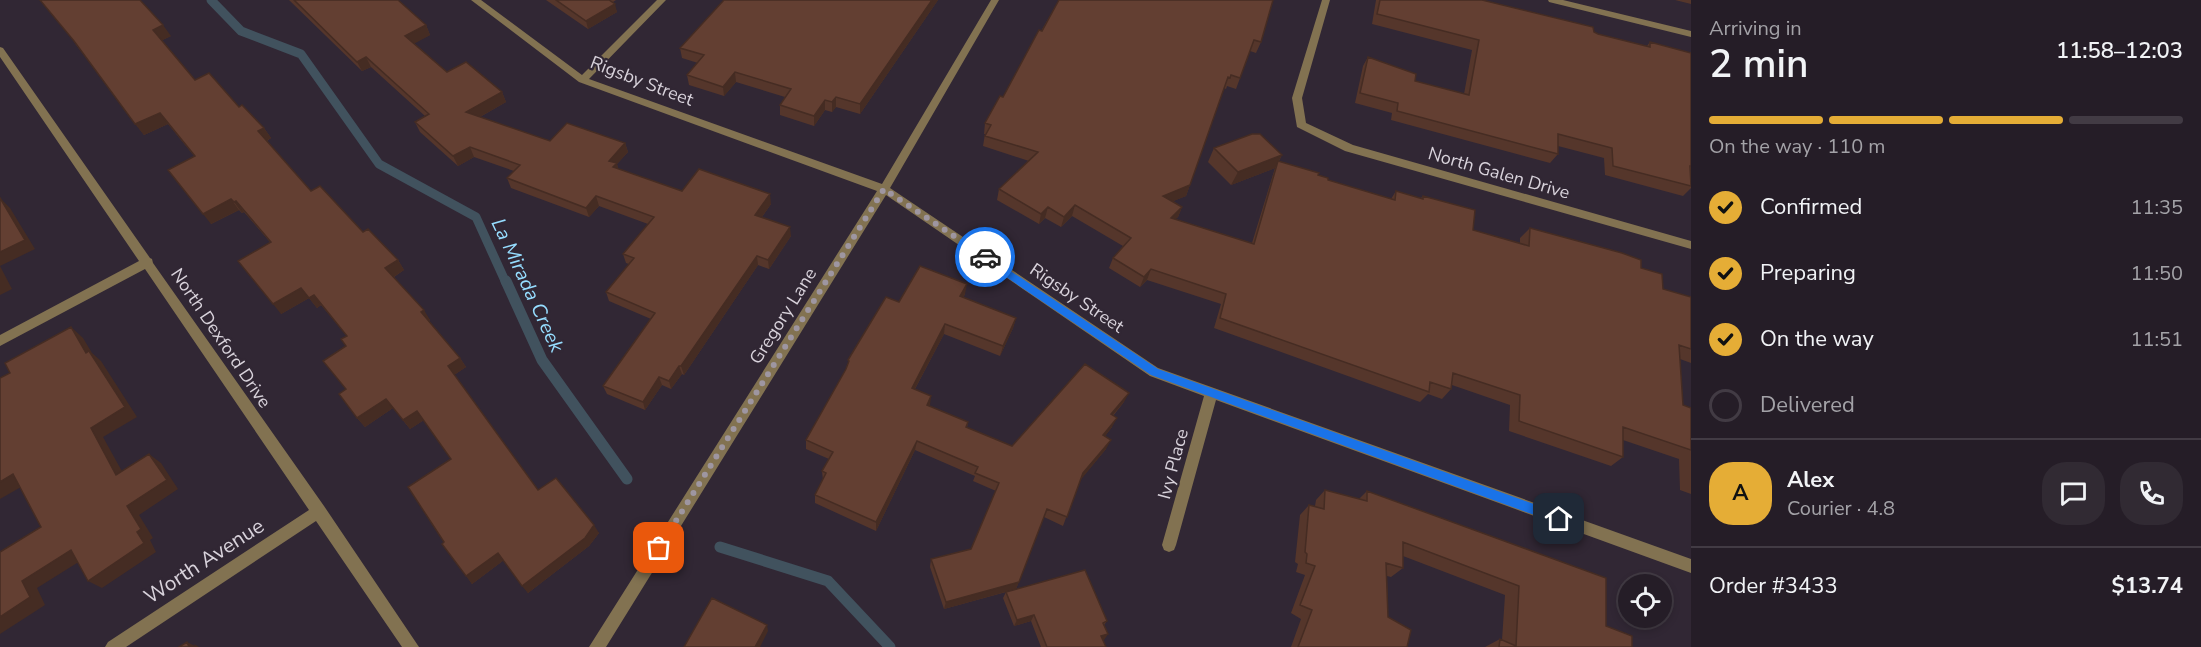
<!DOCTYPE html>
<html lang="en">
<head>
<meta charset="utf-8">
<style>
	:root { --surface:#251d27; --page:#312a33; --text:#f1f3f6; --muted:#a3a2a7; --line:#423b44; --accent:#e5ad36 }
	body { margin:0; font-family:"Nunito Sans",sans-serif; background:var(--page); color:var(--text); height:100vh; display:flex; flex-direction:column; font-size:22px; white-space:nowrap }
	* { box-sizing:border-box; margin:0 }
	p { font-size:20px; color:var(--muted) }
	.icon { flex:none; width:33px; height:33px; fill:none; stroke:currentColor; stroke-width:2; stroke-linecap:round; stroke-linejoin:round }
	.map { position:relative; flex:1; overflow:hidden }
	.side { display:flex; flex-direction:column; background:var(--surface); width:510px }
	.side>* { flex:none }
	.buttons { position:absolute; left:1618px; top:574px; display:grid; gap:12px }
	.buttons a { display:grid; place-items:center; width:54px; height:54px; border-radius:50%; background:var(--surface); box-shadow:0 3px 9px #0003,0 0 0 2px var(--line); font-size:30px }
	.pin { position:absolute; display:grid; place-items:center; width:51px; height:51px; color:#fff; margin:-26px; border-radius:12px; box-shadow:0 3px 9px #0006 }
	.courier { position:absolute; display:grid; place-items:center; width:60px; height:60px; margin:-30px; border:4px solid #1a73e8; border-radius:50%; background:#fff; color:#222; box-shadow:0 2px 8px #0007 }
	.summary em { font-style:normal; font-weight:600 }
	.summary div { display:flex; flex-direction:column-reverse }
	.summary { display:flex; align-items:center; justify-content:space-between; height:102px; padding:0 18px }
	h1 { font-size:39px; font-weight:600; line-height:45px }
	.bar { display:grid; grid-template-columns:repeat(4,1fr); gap:9px 6px; align-content:center; height:72px; padding:0 18px }
	.bar i { height:8px; border-radius:4px; background:var(--line) }
	.bar .selected { background:var(--accent) }
	.bar p { grid-column:span 4 }
	.line { display:flex; align-items:center; gap:15px; padding:0 18px; border-top:2px solid var(--line) }
	.line div { flex:1 }
	.round { display:grid; place-items:center; flex:none; width:63px; height:63px; border-radius:24px; background:var(--page) }
	ol { padding:0 18px; list-style:none }
	li { display:flex; align-items:center; gap:18px; height:66px }
	li p { margin-inline-start:auto }
	li .icon { padding:6px; border-radius:50%; background:var(--accent); color:#111; stroke-width:4 }
	li:last-child { color:var(--muted) }
	li i { width:33px; height:33px; border:3px solid var(--line); border-radius:50% }
	main { display:flex; flex:1; min-height:0 }
	.map>svg:first-child { display:block }
	.lines { fill:none; stroke-linecap:round; stroke-linejoin:round }
	.stream-far1 { stroke:#41525e; stroke-width:9 }
	.stream { stroke:#41525e; stroke-width:11 }
	.minor { fill:#827251; fill-rule:evenodd }
	.wall { fill:#55362b }
	.shaded-wall { fill:#452c23 }
	.building { fill:#633f32; stroke:#452c23; stroke-width:1.5 }
	.route { fill:#1a73e8 }
	.done { stroke:#9e96a1; stroke-width:6; stroke-dasharray:0 10.8 }
	.labels { text-anchor:middle; stroke-width:4.5; stroke-linejoin:round; paint-order:stroke }
	.street-label { font-size:18px; fill:#d8d2db; stroke:#312734 }
	.water-label { font-size:20px; font-style:italic; fill:#96ddff; stroke:#312734 }
	.near-street-label { font-size:21px; fill:#d8d2db; stroke:#312734 }
</style>
</head>
<body>
<main>
<div class="map">
<svg width="1691" height="647" viewBox="0 0 1691 647">
	<rect width="100%" height="100%" fill="#312734"/>
	<g class="lines">
		<path class="stream-far1" d="M211 0 241 31 301 54 379 164 476 217 506 283"/>
		<path class="stream" d="M506 281 542 360 627 479
			M720 547 828 581 890 647"/>
		<path class="minor" d="M471 0H481L582 75 657 0H666L589 79 882 184 991 0H999L890 188 1158 368 1691 559V573L1216 400 1176 545 1174 550 1169 552 1164 550 1162 545 1204 396 1150 376 886 195 606 647H589L877 191 579 82Z
			M1322 0H1330L1302 98 1306 123 1353 145 1691 241V249L1345 151 1297 127 1292 98Z
			M1548 0H1563L1691 31V37L1549 2Z
			M0 47 3 48 150 258 152 259 153 263 324 506 419 647H402L316 521 126 647H105L108 642 309 510 145 269 0 346V335L139 261 0 57Z"/>
	</g>
	<path class="wall" d="M289 0H398L426 25 430 35 414 43 447 72 502 92 506 102 480 117 550 141 625 143 628 152 617 164 618 169 682 191 771 204 762 217 791 236 769 269 758 265 684 375 682 374 671 389 662 385 645 410 607 394 603 386 651 319 609 301 606 292 629 264 626 263 623 254 648 224 599 206 589 217 511 188 507 178 514 171 474 157 458 166 420 132 415 122 425 116 371 67 362 71Z
		M546 0H616L613 2 617 12 588 29Z
		M724 0H938L860 114 836 107 832 112 825 110 814 126 780 115V105L785 97 736 82 724 96 689 85 687 75 698 63 682 58 680 48Z
		M1059 0 1261 42 1256 53 1250 51 1236 89 1227 86 1226 89 1224 88 1186 196 1173 201 1182 207 1178 217 1175 219 1252 243 1275 168 1231 185 1208 162 1214 148 1282 155 1279 161 1318 175 1328 180 1391 199 1396 191 1421 198 1423 196 1473 230 1520 243V238L1530 228 1641 268 1663 289 1691 297V363L1680 359 1683 405 1691 408V494L1680 490 1679 459 1623 440V457L1611 466 1509 431 1510 405 1452 385 1451 389 1442 399 1428 394 1420 402 1214 328 1221 304 1147 280 1140 287 1109 268 1113 258 1123 246 1072 216 1061 227 1045 218 1039 224 997 200 999 189 1029 161 983 146 985 134H984L985 123 1003 97Z
		M1376 0H1482L1594 32 1598 34 1647 46 1650 42 1691 53V188L1683 196 1605 175 1604 158 1558 146V154L1550 163 1391 120 1392 113 1355 103 1363 66 1368 57 1415 81 1464 94 1472 50 1372 24Z
		M1675 0H1691V4Z
		M171 36 162 40 195 80 239 107 264 128 271 138 267 141 311 191 398 260 404 270 394 277 430 320 429 321 460 358 466 367 454 375 538 490 599 533 589 546 528 593 504 560 472 584 444 542 451 459 424 420 410 429 393 408 365 427 357 418 346 389 347 336 321 305 317 308 309 298 281 314 270 242 244 212 242 213 239 210 211 224 195 157 168 124 144 135 74 42Z
		M965 294 963 298 1016 318 1013 328 1000 356 944 334 915 389 930 405 929 406 968 422 967 428 1012 446 1124 402 1113 416 1112 427 1105 436 1106 449 1080 480 1063 526 1044 517 1016 589 1107 621 1104 625 1108 634 1103 640 1106 647H1041L1031 621 1014 626 1003 598 1006 592 944 609 930 567 931 559 971 549 996 491 973 481 975 476 915 450 876 531 815 503V495L823 480 822 471 829 459 806 449V440L846 369 848 366V360L899 302Z
		M1325 490 1359 499 1367 491 1606 626 1632 647H1485L1500 639 1502 640 1505 595 1403 556V568L1391 577 1387 576 1388 617 1407 647H1291L1301 619 1291 613 1305 575 1296 572 1298 564 1295 562 1300 515 1309 505 1315 506 1316 500Z"/>
	<path class="shaded-wall" d="M932 0H938L860 114V104Z
		M615 4 617 12 588 29 586 21Z
		M163 25 171 36 161 41 153 30Z
		M426 25 430 35 410 46 405 36Z
		M366 57 371 67 362 71 357 62Z
		M735 72 736 82 724 96 723 87Z
		M502 92 506 102 471 122 466 112Z
		M836 97V107L832 112V102Z
		M825 100V110L814 126V116Z
		M160 113 168 124 144 135 135 124Z
		M264 128 271 138 266 141 258 131Z
		M625 143 628 152 617 164 619 173 616 177 609 161Z
		M470 147 474 157 458 166 453 156Z
		M1282 155 1275 168 1231 185 1238 172Z
		M1190 185 1186 196 1159 207 1163 196Z
		M770 194 771 204 757 224 755 215Z
		M596 196 599 206 589 217 586 208Z
		M0 198 10 208 35 249 0 266Z
		M231 199 239 210 211 224 203 214Z
		M236 201 244 212 242 213 234 202Z
		M1075 205 1072 216 1061 227 1064 217Z
		M1048 207 1045 218 1039 224 1041 214Z
		M1182 207 1178 217 1167 228 1171 218Z
		M790 227 791 236 769 269 768 260Z
		M757 256 758 265 684 375 681 366Z
		M398 260 404 270 392 278 385 268Z
		M0 266 12 289 0 295Z
		M1151 269 1147 280 1140 287 1144 277Z
		M967 284 965 294 958 307 960 296Z
		M301 288 309 298 281 314 273 304Z
		M314 295 321 305 317 308 309 298Z
		M424 310 430 320 427 322 421 312Z
		M1016 318 1013 328 1000 356 1003 346Z
		M945 324 944 334 910 398 912 388Z
		M71 327 83 338 92 353 101 361 137 417 103 437 129 484 116 475 91 428 86 353Z
		M460 358 466 367 454 375 448 366Z
		M679 366 682 374 671 389 669 381Z
		M659 377 662 385 645 410 643 402Z
		M1129 393 1124 402 1106 423 1111 414Z
		M931 396 930 405 925 415 927 405Z
		M386 399 393 408 365 427 357 418Z
		M417 411 424 420 410 429 403 420Z
		M1117 418 1112 427 1099 444 1103 435Z
		M1111 440 1106 449 1079 482 1083 473Z
		M917 441 915 450 876 531V522Z
		M149 454 161 463 178 489 139 515 153 538 150 540 156 552 102 588 88 581 137 532 127 506Z
		M13 474 28 483 0 499V482Z
		M594 525 599 533 589 546 528 593 522 586Z
		M71 550 85 558 37 588 45 605 0 634V617L22 581Z
		M498 553 504 560 472 584 466 576Z
		M1019 582 1016 589 944 609 946 602Z
		M1034 615 1031 621 1014 626 1017 620Z
		M767 625 768 631 760 647H755Z
		M1108 634 1104 640 1097 642 1101 636Z
		M187 642 195 646 194 644 199 647H189Z"/>
	<path class="building" d="M40 0H140L163 25 153 30 195 80 209 73 239 107 242 105 264 128 258 131 311 191 320 186 363 232 368 229 398 260 385 268 424 310 421 312 460 358 448 366 538 490 556 478 594 525 585 538 522 586 498 553 466 576 442 544 444 542 408 487 451 459 417 411 403 420 386 399 357 418 339 394 346 389 323 361 346 346 341 339 347 336 314 295 309 298 301 288 273 304 238 261 271 242 236 201 234 202 231 199 203 214 168 170 195 156 160 113 135 124 74 41Z
		M294 0H398L426 25 405 36 447 72 466 62 502 92 466 112 550 141 567 123 625 143 609 161 617 163 613 167 682 191 699 169 730 180 770 194 755 215 790 227 768 260 757 256 681 366H679L669 381 659 377 643 402 603 386 655 313 606 292 634 258 623 254 654 217 596 196 586 208 507 178 520 165 470 147 453 156 415 122 429 114 366 57 357 62Z
		M556 0H609L615 4 586 21Z
		M724 0H932L860 104 836 97 832 102 825 100 814 116 780 105 791 89 735 72 723 87 687 75 704 55 680 48Z
		M1059 0H1273L1261 42 1254 40 1240 78 1231 75 1230 78 1228 77 1190 185 1163 196 1182 207 1171 218 1254 244 1278 161 1319 173 1318 175 1328 178V180L1395 200 1396 191 1423 199V196L1475 210 1473 230 1529 246 1530 228 1622 253 1641 260V268L1662 274 1663 289 1691 297V349L1679 345 1683 405 1691 408V450L1623 427V457L1519 421 1520 395 1453 373 1451 389 1430 382 1429 392 1220 318 1226 294 1151 269 1144 277 1113 258 1131 238 1075 205 1064 217 1048 207 1041 214 999 189 1038 152 985 136 991 125 985 123 1000 96 1003 97 1039 30 1042 31Z
		M1380 0H1482L1593 27 1594 32 1598 34 1650 47V42L1691 53V166H1690L1691 186 1613 166 1612 148 1558 134V154L1397 111 1398 103 1360 93 1368 57 1416 74 1415 81 1469 95 1479 40 1377 14Z
		M1252 134H1260L1282 155 1238 172 1214 148Z
		M0 198 25 240 0 252Z
		M920 266 967 284 960 296 1016 318 1003 346 945 324 912 388 931 396 927 405 968 422 966 427 1012 446 1085 364 1129 393 1111 414 1117 418 1103 435 1111 440 1083 473 1067 517 1047 509 1019 582 946 602 931 559 971 549 999 483 975 473 978 467 917 441 876 522 815 495 826 473 822 471 833 452 806 440 846 369 849 361 848 360 886 297 899 302Z
		M71 327 86 353 89 351 125 407 91 428 116 475 149 454 167 480 127 506 141 529 137 532 144 543 88 581 71 550 22 581 30 597 0 617V552L41 527 13 474 0 482V378L10 373 5 363Z
		M1325 490 1367 501V491L1606 578V626L1632 636V647H1499L1500 639 1516 646 1519 586 1403 542V568L1386 563 1388 617 1411 630 1407 647H1298L1312 610 1300 605 1315 566 1306 563 1307 554 1305 552 1309 505 1324 509Z
		M1085 570 1107 621 1103 623 1108 634 1101 636 1106 647H1047L1034 615 1017 620 1006 592Z
		M712 598 767 625 755 647H684Z
		M187 642 189 647H179Z"/>
	<path class="route" d="M985 254 1158 369 1559 513 1563 515V522L1559 524 1151 375 981 260V255Z"/>
	<g class="lines">
		<path class="done" d="M659 548 884 189 985 257"/>
	</g>
	<g class="labels">
		<g class="street-label">
			<text transform="translate(642 81) rotate(21)" y="6">Rigsby Street</text>
			<text transform="translate(1499 173) rotate(16)" y="6">North Galen Drive</text>
			<text transform="translate(1077 298) rotate(34)" y="6">Rigsby Street</text>
			<text transform="translate(783 316) rotate(-58)" y="6">Gregory Lane</text>
			<text transform="translate(221 338) rotate(56)" y="6">North Dexford Drive</text>
			<text transform="translate(1173 464) rotate(-75)" y="6">Ivy Place</text>
		</g>
		<g class="water-label">
			<text transform="translate(528 285) rotate(65)" y="7">La Mirada Creek</text>
		</g>
		<g class="near-street-label">
			<text transform="translate(204 561) rotate(-33)" y="7">Worth Avenue</text>
		</g>
	</g>
</svg>
<div class="buttons">
<a><svg class="icon" aria-label="locate" viewBox="0 0 24 24"><circle cx="12" cy="12" r="6"/><path d="M12 2v4M12 18v4M2 12h4M18 12h4"/></svg></a>
</div>
<div class="pin" style="left:659px;top:548px;background:#ea580c"><svg class="icon" aria-label="bag" viewBox="0 0 24 24"><path d="M5 8h14l-1 12H6zM9 8a3 3 0 0 1 6 0"/></svg></div>
<div class="pin" style="left:1559px;top:519px;background:#1f2937"><svg class="icon" aria-label="home" viewBox="0 0 24 24"><path d="M3 11l9-7 9 7M6 9v11h12V9"/></svg></div>
<div class="courier" style="left:985px;top:257px"><svg class="icon" aria-label="car" viewBox="0 0 24 24"><path d="M5 17H2v-5l4-1 3-4h7l3 4 3 1v5h-3M9 17h6M6 11h13"/><circle cx="7" cy="17" r="2"/><circle cx="17" cy="17" r="2"/></svg></div>
</div>
<section class="side">
<div class="summary"><div><h1>2 min</h1><p>Arriving in</p></div><em>11:58–12:03</em></div>
<div class="bar"><i class="selected"></i><i class="selected"></i><i class="selected"></i><i></i><p>On the way · 110 m</p></div>
<ol>
<li><svg class="icon" aria-label="check" viewBox="0 0 24 24"><path d="M5 12l5 5 9-10"/></svg>Confirmed<p>11:35</p></li>
<li><svg class="icon" aria-label="check" viewBox="0 0 24 24"><path d="M5 12l5 5 9-10"/></svg>Preparing<p>11:50</p></li>
<li><svg class="icon" aria-label="check" viewBox="0 0 24 24"><path d="M5 12l5 5 9-10"/></svg>On the way<p>11:51</p></li>
<li><i></i>Delivered</li>
</ol>
<div class="line" style="height:108px"><b class="round" style="background:var(--accent);color:#111">A</b><div><b>Alex</b><p>Courier · 4.8</p></div><a class="round"><svg class="icon" aria-label="chat" viewBox="0 0 24 24"><path d="M4 5h16v11H9l-5 4z"/></svg></a><a class="round"><svg class="icon" aria-label="phone" viewBox="0 0 24 24"><path d="M5 4h4l2 5-3 2q2 4 5 5l2-3 5 2v4C11 20 4 13 5 4z"/></svg></a></div>
<div class="line" style="height:78px"><div>Order #3433</div><b>$13.74</b></div>
</section>
</main>
</body>
</html>
